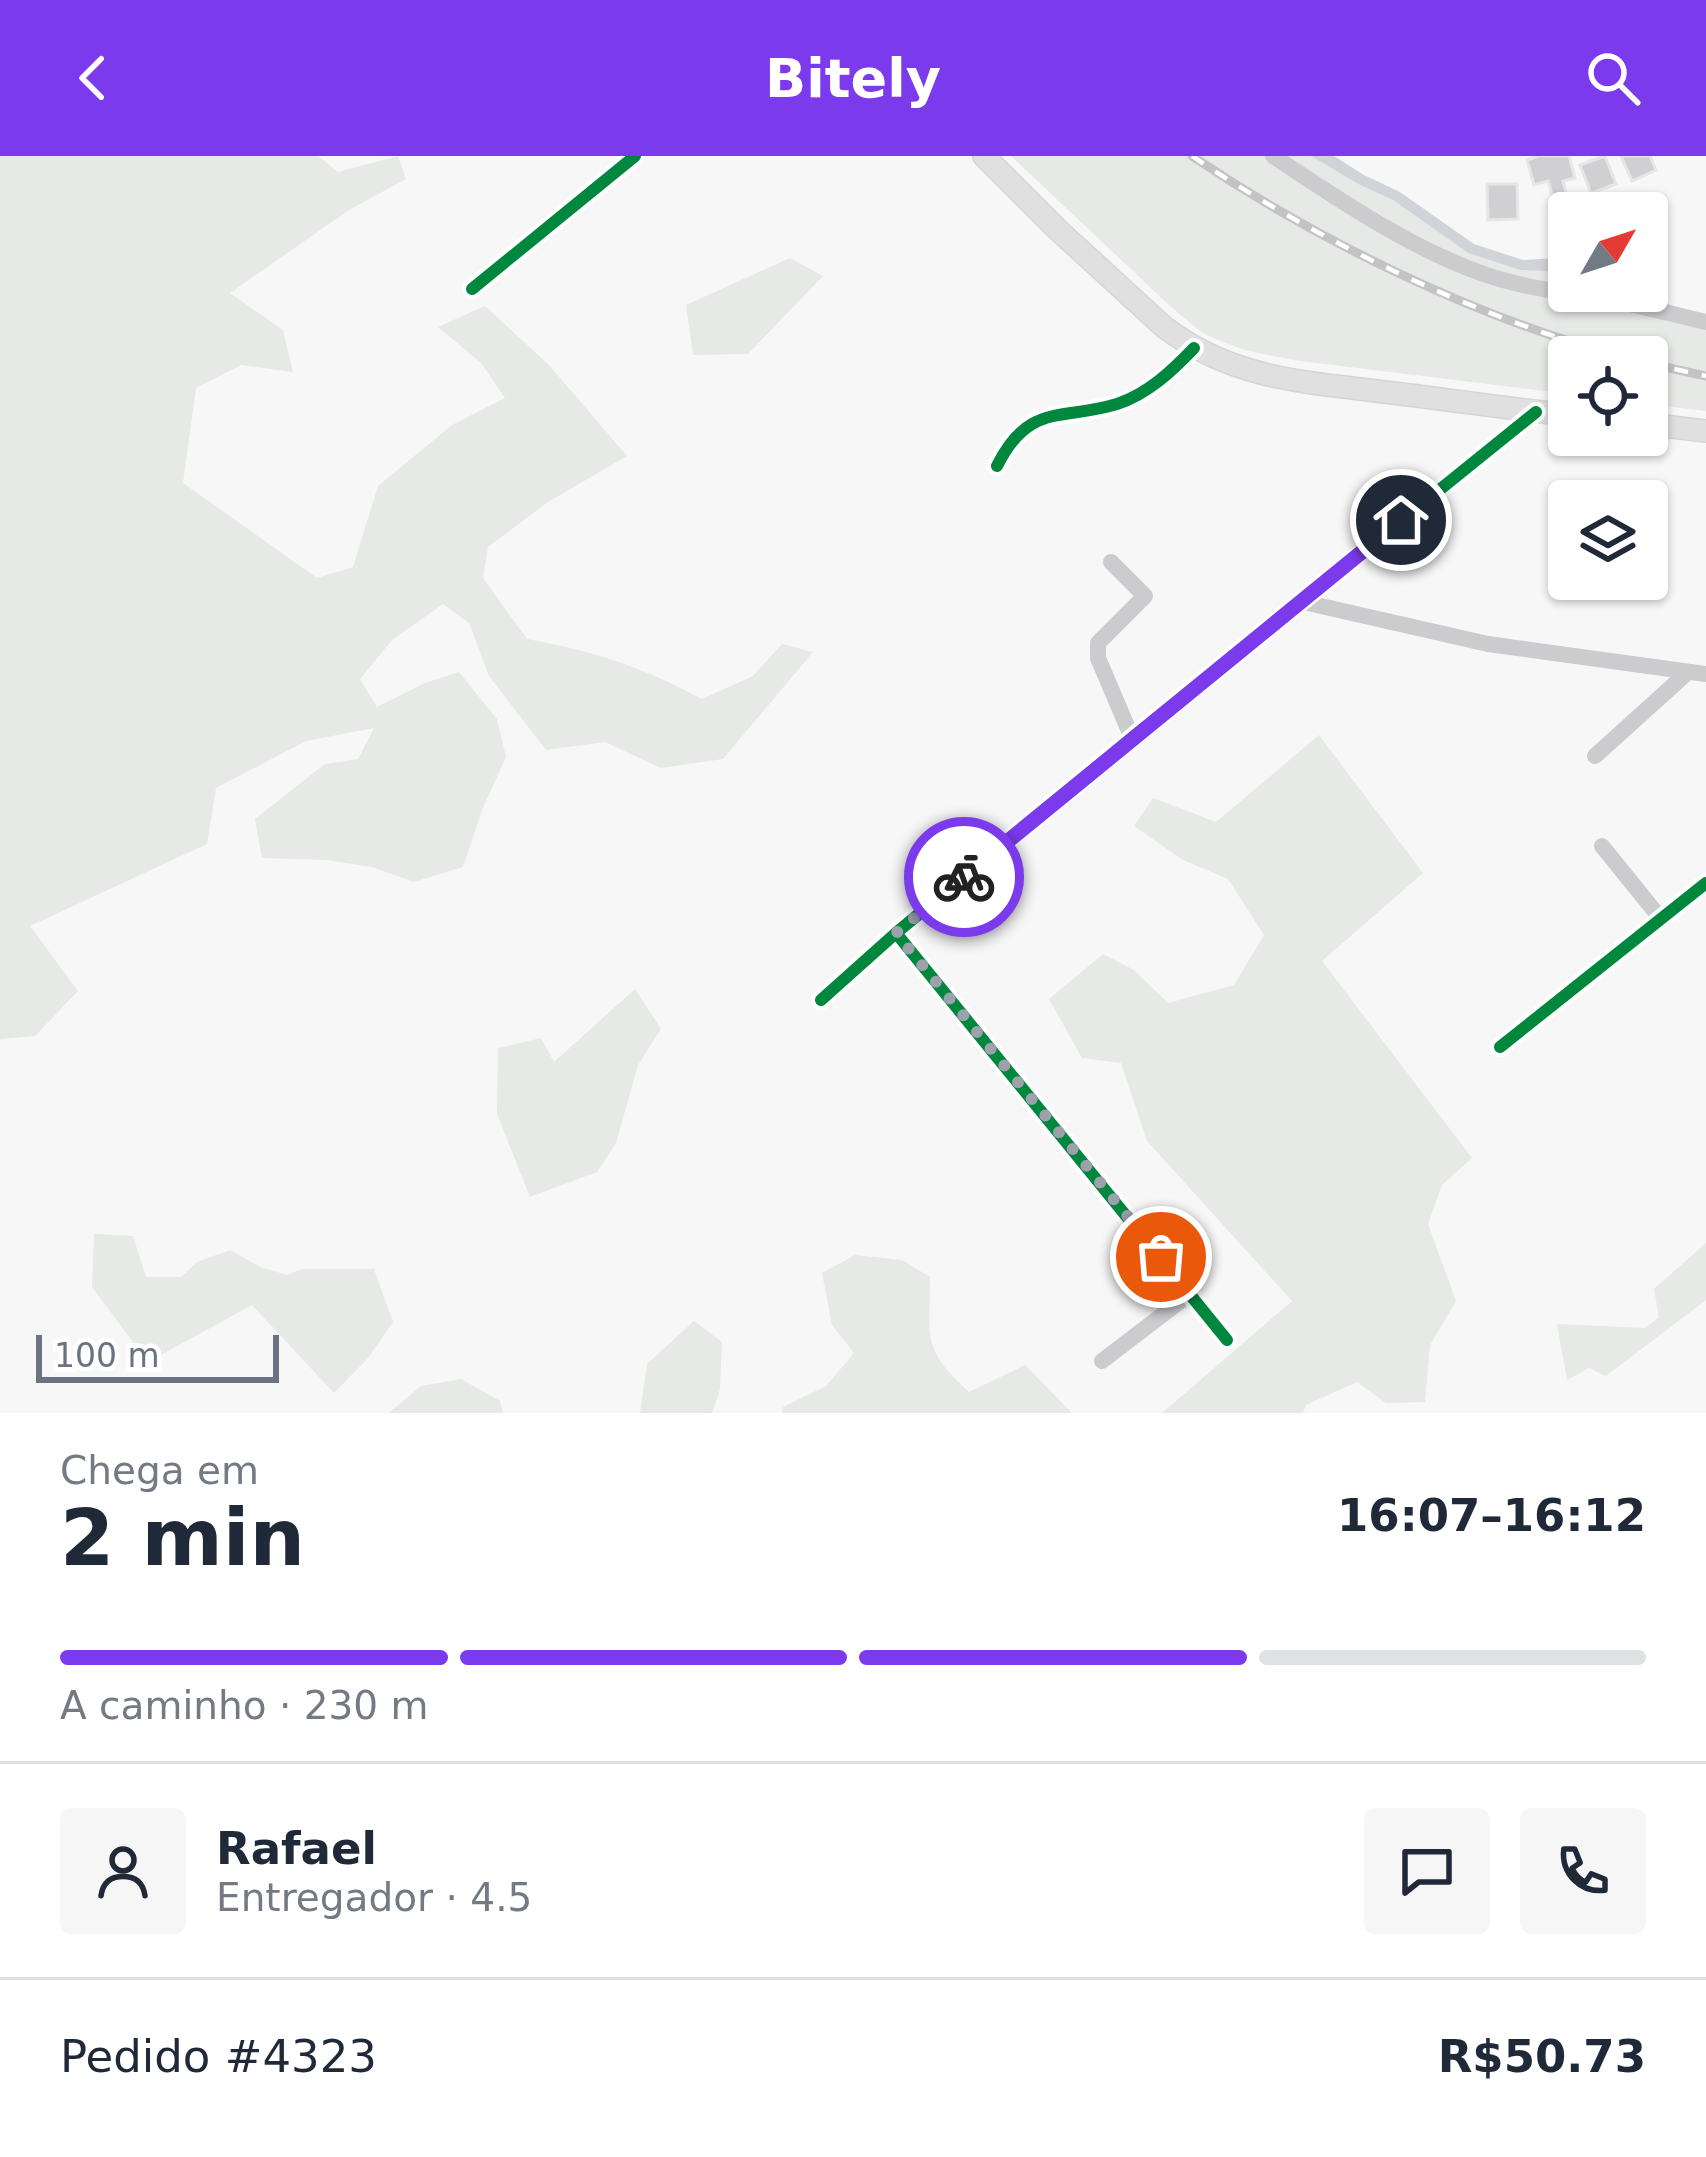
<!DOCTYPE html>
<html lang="pt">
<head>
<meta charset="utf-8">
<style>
	:root { --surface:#fff; --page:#f6f6f7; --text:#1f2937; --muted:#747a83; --line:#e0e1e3; --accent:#7c3aed }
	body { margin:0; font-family:"DejaVu Sans",sans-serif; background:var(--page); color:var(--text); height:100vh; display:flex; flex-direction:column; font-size:45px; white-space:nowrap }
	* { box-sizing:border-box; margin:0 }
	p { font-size:39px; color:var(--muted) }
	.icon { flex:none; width:66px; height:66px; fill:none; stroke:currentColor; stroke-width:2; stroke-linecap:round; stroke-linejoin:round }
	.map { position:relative; height:1257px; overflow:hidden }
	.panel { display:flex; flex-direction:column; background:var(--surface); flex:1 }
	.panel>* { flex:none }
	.needle { width:78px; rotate:51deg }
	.tools { position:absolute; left:1548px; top:36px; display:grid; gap:24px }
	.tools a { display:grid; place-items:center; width:120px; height:120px; border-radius:12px; background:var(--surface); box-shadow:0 3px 9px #0004; font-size:60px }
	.scale { position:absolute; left:36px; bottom:30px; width:243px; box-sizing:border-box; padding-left:12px; border:6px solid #6b7383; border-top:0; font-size:33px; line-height:42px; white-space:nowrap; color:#6b7383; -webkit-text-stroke:9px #fff; paint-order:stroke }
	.pin { position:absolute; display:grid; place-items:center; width:102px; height:102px; color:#fff; margin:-51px; border:6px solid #fff; border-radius:50%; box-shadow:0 3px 12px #0007 }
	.courier { position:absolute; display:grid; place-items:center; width:120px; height:120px; margin:-60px; border:9px solid #7c3aed; border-radius:50%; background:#fff; color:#222; box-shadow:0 3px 15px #0007 }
	.headline em { font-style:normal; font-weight:800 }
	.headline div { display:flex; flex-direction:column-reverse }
	.headline { display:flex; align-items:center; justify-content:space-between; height:204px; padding:0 60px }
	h1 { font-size:78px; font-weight:800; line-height:90px }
	.bar { display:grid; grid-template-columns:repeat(4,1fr); gap:18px 12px; align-content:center; height:144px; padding:0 60px }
	.bar i { height:15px; border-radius:9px; background:var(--line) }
	.bar .active { background:var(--accent) }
	.bar p { grid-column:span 4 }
	.line { display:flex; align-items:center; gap:30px; padding:0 60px; border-top:3px solid var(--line) }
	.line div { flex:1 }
	.round { display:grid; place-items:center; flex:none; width:126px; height:126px; border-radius:12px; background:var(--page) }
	header { display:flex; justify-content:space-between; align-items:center; height:156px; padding:0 60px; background:var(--accent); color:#fff; font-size:54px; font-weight:800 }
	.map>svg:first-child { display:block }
	.green { fill:#e6e9e5 }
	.water { fill:#d0d4d8 }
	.building { fill:#d0d0d2; stroke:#e6e6e6; stroke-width:3 }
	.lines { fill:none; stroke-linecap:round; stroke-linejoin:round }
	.major-casing { stroke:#d4d5d6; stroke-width:24 }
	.minor { stroke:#ccccce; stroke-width:16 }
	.major { stroke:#e0e0e1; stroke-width:21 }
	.rail-casing { stroke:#c3c3c5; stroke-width:9 }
	.rail { stroke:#fff; stroke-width:4.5; stroke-dasharray:14; stroke-linecap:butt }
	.cycleway-casing { stroke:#fff; stroke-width:20 }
	.cycleway { stroke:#00873e; stroke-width:12 }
	.done { stroke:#9ca1ac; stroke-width:12; stroke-dasharray:0 21.6 }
	.route { stroke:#7c3aed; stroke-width:15 }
</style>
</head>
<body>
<header><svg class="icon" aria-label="back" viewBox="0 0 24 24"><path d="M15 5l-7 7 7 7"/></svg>Bitely<svg class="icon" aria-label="search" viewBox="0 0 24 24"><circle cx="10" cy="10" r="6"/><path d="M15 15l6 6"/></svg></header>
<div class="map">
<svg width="1706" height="1257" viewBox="0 0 1706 1257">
	<rect width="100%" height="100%" fill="#f7f7f7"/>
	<path class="green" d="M0 0H318L338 16 398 0 406 23 349 54 230 137 283 174 293 216 241 209 196 232 183 327 317 422 353 411 378 330 452 269 505 242 481 207 438 171 485 150 549 209 627 300 548 346 488 391 483 422 527 483C594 495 642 511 702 543L753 520 782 488 813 496 723 603 661 612 605 586 546 594 489 520 469 467 443 448 392 484 360 523 377 551 425 527 459 516 497 563 506 601 482 654 463 711 414 726 372 711 326 704 262 702 255 663 325 608 358 603 374 572 306 585 216 632 207 688 30 770 78 835 35 880 0 883Z
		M1011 0H1311L1358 28 1393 44 1468 97 1520 114 1569 116V135H1641L1642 151 1706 166V255L1647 248V201H1569V238L1293 204 1245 194 1215 183 1201 176 1170 150Z
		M790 102 823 120 748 198 693 199 686 149Z
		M1319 579 1423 717 1322 805 1472 1002 1442 1029 1428 1068 1456 1145 1430 1189 1425 1246 1386 1247 1357 1226 1306 1249 1303 1257H1162L1292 1145 1147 985 1121 907 1082 902 1049 843 1103 798 1134 814 1168 847 1234 829 1264 779 1228 723 1183 704 1134 670 1153 642 1216 666Z
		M635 833 661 873 638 909 616 987 597 1016 530 1041 497 958 498 892 541 882 554 906Z
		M94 1078 133 1080 146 1121H181L197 1106 230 1094 260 1111 287 1119 303 1113H374L393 1166 368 1202 334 1237 252 1149 148 1206 92 1131Z
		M1706 1087V1144L1606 1220 1589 1212 1567 1224 1557 1168 1646 1172 1659 1161 1654 1133Z
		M855 1099 902 1104 930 1121C930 1183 921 1192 969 1236L1025 1209 1072 1257H782L783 1251 826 1230 854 1197 832 1169 822 1117Z
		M694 1165 722 1186 720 1233 712 1257H640L647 1208Z
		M461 1223 500 1245 503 1257H389L421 1230Z"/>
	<path class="water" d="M1311 0H1334L1364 19 1400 36 1474 88 1523 104 1569 101V116L1520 114 1468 97 1393 44 1358 28Z"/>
	<path class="building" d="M1569 0 1575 22 1563 25 1567 39 1553 42 1548 25 1534 29 1527 4 1539 0Z
		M1605 0 1616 28 1591 37 1580 9Z
		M1621 0H1650L1656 14 1632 25Z
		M1487 28H1517L1518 63 1488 64Z"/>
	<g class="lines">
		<g class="major-casing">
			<path id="major" d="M984 0 1057 73 1164 171C1235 225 1309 226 1393 237 1452 244 1510 253 1569 259
				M1647 268 1706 275"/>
		</g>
		<path class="minor" d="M1273 0C1338 43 1408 91 1481 117 1525 133 1571 137 1616 145 1646 151 1676 159 1706 166
			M472 133 635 0
			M997 310C1029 246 1061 265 1117 248 1148 238 1173 214 1194 192
			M1111 406 1145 440 1098 487V502L1132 582
			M1299 445 1488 488 1706 518
			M1595 600 1688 516
			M1602 690 1661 763
			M896 777 1227 1184
			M821 844 896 777 1132 582 1536 256
			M1500 891 1706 727
			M1102 1205 1191 1137"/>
		<use href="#major" class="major"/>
		<g class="rail-casing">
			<path id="rail" d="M1192 0C1318 85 1476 162 1623 201
				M1647 207 1706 220"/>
		</g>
		<use href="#rail" class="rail"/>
		<g class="cycleway-casing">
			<path id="cycleway" d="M472 133 635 0
				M997 310C1029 246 1061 265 1117 248 1148 238 1173 214 1194 192
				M896 777 1227 1184
				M821 844 896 777 1132 582 1536 256
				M1500 891 1706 727"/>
		</g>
		<use href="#cycleway" class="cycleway"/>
	</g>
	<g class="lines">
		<path class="done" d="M964 721 896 777 1161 1101"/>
		<path class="route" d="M964 721 1401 364"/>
	</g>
</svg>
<div class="tools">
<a><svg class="needle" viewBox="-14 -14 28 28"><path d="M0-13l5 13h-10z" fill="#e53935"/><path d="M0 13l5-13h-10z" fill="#747a83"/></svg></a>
<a><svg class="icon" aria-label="locate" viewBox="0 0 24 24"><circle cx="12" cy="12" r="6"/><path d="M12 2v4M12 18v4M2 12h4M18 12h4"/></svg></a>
<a><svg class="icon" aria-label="layers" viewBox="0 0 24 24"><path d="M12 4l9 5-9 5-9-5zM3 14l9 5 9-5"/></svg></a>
</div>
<div class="scale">100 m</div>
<div class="pin" style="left:1161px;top:1101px;background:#ea580c"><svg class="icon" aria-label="bag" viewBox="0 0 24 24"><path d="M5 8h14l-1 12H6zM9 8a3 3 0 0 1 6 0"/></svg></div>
<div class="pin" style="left:1401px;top:364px;background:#1f2937"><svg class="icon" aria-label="home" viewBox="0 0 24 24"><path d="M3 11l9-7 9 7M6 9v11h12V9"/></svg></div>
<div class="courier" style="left:964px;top:721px"><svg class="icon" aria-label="bike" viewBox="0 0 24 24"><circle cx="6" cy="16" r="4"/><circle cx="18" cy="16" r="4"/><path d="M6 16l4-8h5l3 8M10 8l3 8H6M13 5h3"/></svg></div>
</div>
<section class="panel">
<div class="headline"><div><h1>2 min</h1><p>Chega em</p></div><em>16:07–16:12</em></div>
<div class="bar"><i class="active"></i><i class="active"></i><i class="active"></i><i></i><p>A caminho · 230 m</p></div>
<div class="line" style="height:216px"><a class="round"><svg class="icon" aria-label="person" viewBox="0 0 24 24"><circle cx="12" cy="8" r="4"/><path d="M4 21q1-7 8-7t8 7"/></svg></a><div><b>Rafael</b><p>Entregador · 4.5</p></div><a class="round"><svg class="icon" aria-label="chat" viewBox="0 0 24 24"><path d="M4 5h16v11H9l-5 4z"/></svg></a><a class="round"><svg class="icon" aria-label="phone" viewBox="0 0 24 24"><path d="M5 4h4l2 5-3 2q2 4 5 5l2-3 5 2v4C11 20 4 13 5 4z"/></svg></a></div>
<div class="line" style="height:156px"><div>Pedido #4323</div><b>R$50.73</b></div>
</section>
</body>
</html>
